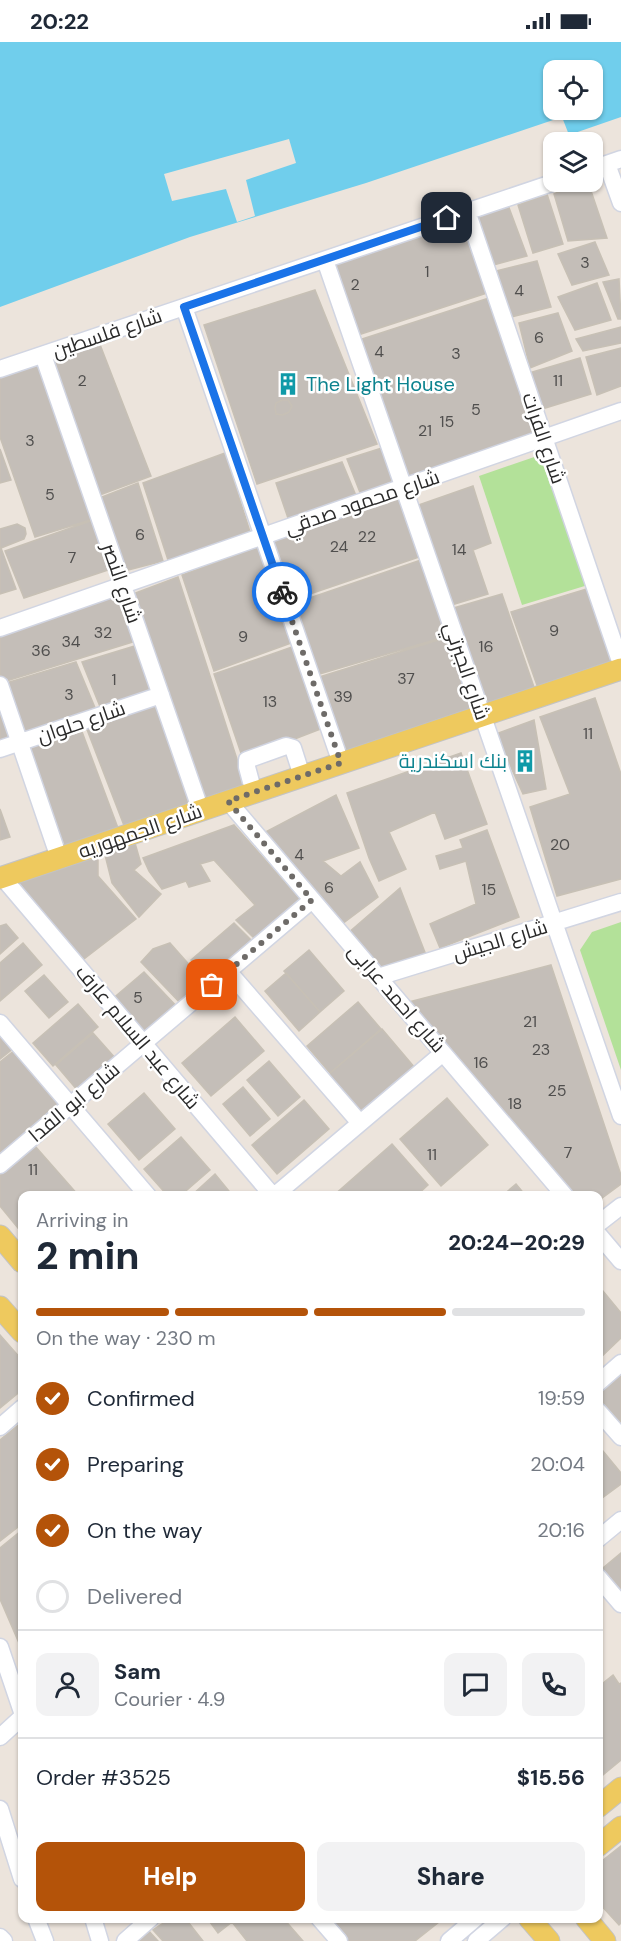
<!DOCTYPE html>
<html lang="en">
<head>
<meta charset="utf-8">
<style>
	:root { --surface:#fff; --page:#f2f2f3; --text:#1f2937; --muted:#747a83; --line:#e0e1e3; --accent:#b45309 }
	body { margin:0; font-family:"DM Sans",Cairo,sans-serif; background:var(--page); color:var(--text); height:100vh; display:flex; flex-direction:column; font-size:22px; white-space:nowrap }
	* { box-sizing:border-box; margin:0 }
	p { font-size:20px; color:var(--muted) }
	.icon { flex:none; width:33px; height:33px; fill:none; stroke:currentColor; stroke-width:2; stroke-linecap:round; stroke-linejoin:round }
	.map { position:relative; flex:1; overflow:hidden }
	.side { position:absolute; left:18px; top:1149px; width:585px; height:732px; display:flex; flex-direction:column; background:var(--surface); border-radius:12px; box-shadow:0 2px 4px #0004 }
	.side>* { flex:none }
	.buttons { position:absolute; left:543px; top:18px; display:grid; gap:12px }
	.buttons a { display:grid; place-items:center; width:60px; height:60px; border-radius:12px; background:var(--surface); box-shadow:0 2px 4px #0004; font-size:30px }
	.pin { position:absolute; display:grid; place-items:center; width:51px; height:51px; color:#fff; margin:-26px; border-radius:12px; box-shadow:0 3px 9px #0006 }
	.courier { position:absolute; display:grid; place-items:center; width:60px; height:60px; margin:-30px; border:4px solid #1a73e8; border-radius:50%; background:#fff; color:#222; box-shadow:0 2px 8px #0007 }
	.head em { font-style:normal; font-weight:800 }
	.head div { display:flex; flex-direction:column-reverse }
	.head { display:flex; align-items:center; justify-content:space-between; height:102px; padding:0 18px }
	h1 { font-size:39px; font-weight:800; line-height:45px }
	.bar { display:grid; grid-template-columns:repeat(4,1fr); gap:9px 6px; align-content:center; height:72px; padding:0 18px }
	.bar i { height:8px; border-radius:4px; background:var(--line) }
	.bar .selected { background:var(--accent) }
	.bar p { grid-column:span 4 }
	.line { display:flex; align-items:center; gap:15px; padding:0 18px; border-top:2px solid var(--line) }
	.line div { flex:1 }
	.round { display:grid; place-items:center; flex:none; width:63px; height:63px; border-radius:12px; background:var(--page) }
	ol { padding:0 18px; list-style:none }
	li { display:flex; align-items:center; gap:18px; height:66px }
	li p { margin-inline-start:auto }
	li .icon { padding:6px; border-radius:50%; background:var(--accent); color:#fff; stroke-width:4 }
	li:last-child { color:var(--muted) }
	li i { width:33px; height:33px; border:3px solid var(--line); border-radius:50% }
	.button { display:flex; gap:12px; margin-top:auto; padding:12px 18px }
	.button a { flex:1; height:69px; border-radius:12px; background:var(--accent); color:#fff; font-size:24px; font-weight:800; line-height:69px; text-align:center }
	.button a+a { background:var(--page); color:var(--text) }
	.status { display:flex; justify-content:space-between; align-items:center; height:42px; padding:0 30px; background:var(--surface); direction:ltr }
	.status svg { height:16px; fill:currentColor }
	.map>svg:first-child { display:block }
	.green { fill:#b3e199 }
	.water { fill:#70ceec; fill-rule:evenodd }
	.pier { fill:#ece4dc }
	.building { fill:#c4beb8; stroke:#c7c0b5; stroke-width:1.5 }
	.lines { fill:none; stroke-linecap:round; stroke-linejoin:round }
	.minor-casing { stroke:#d1d5e2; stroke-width:19 }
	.major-casing { stroke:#c3c3c3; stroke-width:23 }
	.minor { stroke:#fff; stroke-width:16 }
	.major { stroke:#eec95e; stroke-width:21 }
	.done { stroke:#6e6b68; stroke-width:6; stroke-dasharray:0 10.8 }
	.route { stroke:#1a73e8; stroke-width:8 }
	.labels { text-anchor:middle; stroke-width:5; stroke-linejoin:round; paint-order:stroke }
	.number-label { font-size:16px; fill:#504f4e }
	.street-label { font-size:20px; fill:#2a2a2a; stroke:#fff }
	.culture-label { font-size:20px; fill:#0d838f; stroke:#fff; text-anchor:start }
</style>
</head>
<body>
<div class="status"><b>20:22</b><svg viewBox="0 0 49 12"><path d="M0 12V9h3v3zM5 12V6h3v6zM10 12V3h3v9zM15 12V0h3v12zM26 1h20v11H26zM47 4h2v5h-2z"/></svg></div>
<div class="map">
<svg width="621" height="1899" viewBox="0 0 621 1899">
	<rect width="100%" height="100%" fill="#ece4dc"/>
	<path class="green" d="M543 412 588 543 522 563 479 434Z
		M621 880V1028L580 908 592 890Z"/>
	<path class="water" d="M0 0H621V75L569 93 562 75 366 141 190 195 0 265ZM554 28H592V68H554Z"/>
	<path class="pier" d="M289 97 296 121 246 138 255 174 237 180 226 147 172 159 164 132Z"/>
	<path class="building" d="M581 140H588L607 196 568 199 554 152Z
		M547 152 563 202 533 211 518 163Z
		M508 163 527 214 493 223 474 175Z
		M464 178 487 251 358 293 333 222Z
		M595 200 609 233 572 243 558 212Z
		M537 219 551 265 511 275 496 229Z
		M619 237 621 277H618L603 240Z
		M597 241 611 278 575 288 558 255Z
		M315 248 377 402 257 442 204 283Z
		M489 256 535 392 407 436 359 298Z
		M558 271 572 309 530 326 519 281Z
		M621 285V301L583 309 576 297Z
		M99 300 151 434 97 454 48 315Z
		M621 306V344L597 353 586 315Z
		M42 316 97 476 35 495 0 395V331Z
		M580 316 591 352 542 367 529 331Z
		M282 358H288L292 364 289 370 283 373 276 372 275 365 276 361Z
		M382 406 396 442 361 453 347 417Z
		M0 407 11 438 0 441Z
		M225 411 251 493 169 521 143 441Z
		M342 420 357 456 289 479 276 441Z
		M138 441 163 519 124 529 97 457Z
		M473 444 491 501 473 508 488 552 448 564 413 465Z
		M402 451 422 514 292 558 268 497Z
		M96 477 114 526 24 556 5 509Z
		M17 482 25 486 26 492 24 497 1 506 16 547 0 552V487Z
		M258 505 291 601 214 629 182 533Z
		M421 518 448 594 316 633 292 562Z
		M178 535 247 748 206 760 133 552Z
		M590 546 615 622 538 646 511 570Z
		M120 550 136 599 3 640 0 631V589Z
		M502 552 535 648 485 667 450 567Z
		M448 595 478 672 344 714 316 636Z
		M138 603 156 651 101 667 82 620Z
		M295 604 323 686 243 717 214 632Z
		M76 620 96 668 21 697 3 642Z
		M0 647 18 700 0 706Z
		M595 656 621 732V837L557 854 530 765 570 752 540 675Z
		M158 660 193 763 125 786 86 685Z
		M534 678 546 747 523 752 496 692Z
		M81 687 118 786 64 806 28 706Z
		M461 711 487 782 445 797 435 770 389 790 406 827 379 839 369 816 347 751Z
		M336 753 359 806 323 819 341 834 360 820 378 855 342 882 258 794Z
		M0 767 10 795 0 798Z
		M234 783 301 858 255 897 236 878 255 863 214 818 200 822 210 839 189 845 186 839 162 847 149 829 143 816Z
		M487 788 519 875 440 906 430 882 476 862 466 819 440 827 436 814 463 806 460 798Z
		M135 801 141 822 134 828 161 852 139 875 112 841 104 809Z
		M98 810V834L136 877 80 920 13 841Z
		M400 846 426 913 376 928 348 891Z
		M234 881 253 900 210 937 191 918Z
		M6 882 18 896 0 912V884Z
		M23 901 42 923 0 959V921Z
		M170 901 208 944 184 965 141 920 153 907Z
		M309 908 344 949 320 970 284 929Z
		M551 923 621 1133V1142L598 1159V1154H571L409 960Z
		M144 930 180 968 142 999 111 958Z
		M286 931 320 970 299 989 265 949Z
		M44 933 68 960 49 976 25 949Z
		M358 960 381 987 330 1031 307 1004Z
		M78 962 98 985 53 1024 33 1001Z
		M235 975 264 1009 211 1054 182 1021Z
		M382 987 415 1026 362 1072 328 1033Z
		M0 989 14 1006 0 1017Z
		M93 991 116 1017 78 1049 56 1023Z
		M15 1008 64 1064 0 1116V1020Z
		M269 1019 300 1055 278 1074 247 1038Z
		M243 1045 270 1077 250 1094 223 1062Z
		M144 1051 175 1087 139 1118 108 1082Z
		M447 1056 488 1103 441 1144 400 1097Z
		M304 1058 329 1087 277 1132 252 1103Z
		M181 1095 210 1128 180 1154H168L144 1127Z
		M392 1102 428 1143 416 1154H333Z
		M35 1104 79 1154H22V1191L0 1164V1128Z
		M215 1132 233 1154H191Z
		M516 1142 526 1154H502Z
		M598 1243 621 1271V1296L598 1318Z
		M0 1293 22 1318V1348L0 1366Z
		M621 1331V1382L598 1355V1351Z
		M22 1380V1482L0 1499V1398Z
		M598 1403 621 1431V1442L598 1459Z
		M22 1488V1608L0 1557V1506Z
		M621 1511V1557L598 1530Z
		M613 1633 619 1642 621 1641V1718L598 1737V1645Z
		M621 1804V1881L619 1883 598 1860V1822Z
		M171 1876H185L203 1899H163L153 1888Z
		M207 1876H283L303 1899H247L232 1880 218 1891Z
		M325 1876H444L415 1899H345Z
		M147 1887 158 1899H132Z"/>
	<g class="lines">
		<g class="minor-casing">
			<path id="minor" d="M607 122 621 161
				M592 127 621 117
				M467 169 621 622
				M325 218 621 1074
				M184 265 341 721
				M43 313 201 769
				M0 327 555 140
				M0 586 621 369
				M0 643 59 816
				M0 707 161 653
				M254 751 247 725V718L286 704 293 706 302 734
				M228 759 565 1154
				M3 836 273 1154
				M228 929 360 1081
				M378 935 621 860
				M0 981 148 1154
				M0 1123 312 858
				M274 1154 443 1011
				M598 1182 621 1164
				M598 1192 621 1219
				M598 1341 621 1321
				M598 1369 621 1395
				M0 1385 22 1366
				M598 1497 621 1478
				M598 1535 621 1562
				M0 1605 22 1670
				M0 1695 22 1675
				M0 1767 22 1837
				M36 1876 45 1899
				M93 1876 100 1899
				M319 1876 339 1899
				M0 1895 4 1899
				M125 1899 151 1876
				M449 1899 476 1876
				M476 1899 503 1876"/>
		</g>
		<g class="major-casing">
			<path id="major" d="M0 836 621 627
				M0 1194 22 1220
				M0 1265 22 1290
				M598 1765 621 1746
				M598 1804 621 1785
				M529 1876 549 1899
				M586 1876 605 1899"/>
		</g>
		<use href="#minor" class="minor"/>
		<use href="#major" class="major"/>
	</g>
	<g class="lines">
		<path class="done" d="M212 943 312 858 228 759 341 721 282 550"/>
		<path class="route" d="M282 550 184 265 447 176"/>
	</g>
	<defs>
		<g id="building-bare" transform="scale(1.8)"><path d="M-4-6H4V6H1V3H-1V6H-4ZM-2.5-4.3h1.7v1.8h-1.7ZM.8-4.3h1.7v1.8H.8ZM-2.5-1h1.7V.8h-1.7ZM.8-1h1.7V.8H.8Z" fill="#0f9aa8" stroke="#fff" stroke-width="2.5" paint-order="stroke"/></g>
	</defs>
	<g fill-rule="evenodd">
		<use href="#building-bare" x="288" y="342"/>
		<use href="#building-bare" x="525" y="719"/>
	</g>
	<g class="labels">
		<g class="number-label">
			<text x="585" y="226">3</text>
			<text x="427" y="235">1</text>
			<text x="355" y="248">2</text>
			<text x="519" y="254">4</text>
			<text x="539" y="301">6</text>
			<text x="379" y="315">4</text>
			<text x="456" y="317">3</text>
			<text x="82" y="344">2</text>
			<text x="558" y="344">11</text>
			<text x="476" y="373">5</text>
			<text x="447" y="385">15</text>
			<text x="425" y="394">21</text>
			<text x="30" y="404">3</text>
			<text x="50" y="458">5</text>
			<text x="140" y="498">6</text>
			<text x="367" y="500">22</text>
			<text x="339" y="510">24</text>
			<text x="459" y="513">14</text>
			<text x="72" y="521">7</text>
			<text x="554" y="594">9</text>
			<text x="103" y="596">32</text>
			<text x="243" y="600">9</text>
			<text x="71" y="605">34</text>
			<text x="486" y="610">16</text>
			<text x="41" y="614">36</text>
			<text x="406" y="642">37</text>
			<text x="114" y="643">1</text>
			<text x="69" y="658">3</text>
			<text x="343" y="660">39</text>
			<text x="270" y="665">13</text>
			<text x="588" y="697">11</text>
			<text x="560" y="808">20</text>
			<text x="299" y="818">4</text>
			<text x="329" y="851">6</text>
			<text x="489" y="853">15</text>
			<text x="138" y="961">5</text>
			<text x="530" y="985">21</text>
			<text x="541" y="1013">23</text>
			<text x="481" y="1026">16</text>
			<text x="557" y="1054">25</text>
			<text x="515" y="1067">18</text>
			<text x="568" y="1116">7</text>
			<text x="432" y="1118">11</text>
			<text x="33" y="1133">11</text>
		</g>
		<g class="street-label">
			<text transform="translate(107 291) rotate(-19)" y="7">شارع فلسطين</text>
			<text transform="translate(544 396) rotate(71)" y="7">شارع الفرات</text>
			<text transform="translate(362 460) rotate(-19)" y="7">شارع محمود صدقي</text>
			<text transform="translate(122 541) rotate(71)" y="7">شارع النصر</text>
			<text transform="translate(467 629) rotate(71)" y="7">شارع الجبرتي</text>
			<text transform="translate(81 680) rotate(-19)" y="7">شارع حلوان</text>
			<text transform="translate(140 789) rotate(-19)" y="7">شارع الجمهوريه</text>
			<text transform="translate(500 898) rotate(-17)" y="7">شارع الجيش</text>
			<text transform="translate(397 956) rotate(49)" y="7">شارع احمد عرابى</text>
			<text transform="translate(138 995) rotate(50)" y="7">شارع عبد السلام عارف</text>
			<text transform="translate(74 1060) rotate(-40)" y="7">شارع ابو الفدا</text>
		</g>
		<g class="culture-label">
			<text x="306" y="349">The Light House</text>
			<text x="507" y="726" text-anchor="end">بنك اسكندرية</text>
		</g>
	</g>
</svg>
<div class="buttons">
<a><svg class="icon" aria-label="locate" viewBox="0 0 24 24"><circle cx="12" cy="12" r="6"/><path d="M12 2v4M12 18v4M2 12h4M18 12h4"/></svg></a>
<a><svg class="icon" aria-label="layers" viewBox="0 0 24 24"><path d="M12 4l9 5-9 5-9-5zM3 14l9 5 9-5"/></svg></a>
</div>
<div class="pin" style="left:212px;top:943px;background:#ea580c"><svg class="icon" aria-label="bag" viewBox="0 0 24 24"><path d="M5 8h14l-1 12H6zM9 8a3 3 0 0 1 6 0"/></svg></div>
<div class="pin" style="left:447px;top:176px;background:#1f2937"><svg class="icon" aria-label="home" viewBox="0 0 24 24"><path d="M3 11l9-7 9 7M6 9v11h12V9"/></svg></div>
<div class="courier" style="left:282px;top:550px"><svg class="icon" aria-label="bike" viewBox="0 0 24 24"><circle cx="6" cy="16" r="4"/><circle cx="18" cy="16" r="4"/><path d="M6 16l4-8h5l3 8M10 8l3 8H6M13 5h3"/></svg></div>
<section class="side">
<div class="head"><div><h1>2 min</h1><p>Arriving in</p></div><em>20:24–20:29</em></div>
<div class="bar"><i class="selected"></i><i class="selected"></i><i class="selected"></i><i></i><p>On the way · 230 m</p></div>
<ol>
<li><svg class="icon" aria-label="check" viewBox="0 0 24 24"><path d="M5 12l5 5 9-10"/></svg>Confirmed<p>19:59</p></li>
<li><svg class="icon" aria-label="check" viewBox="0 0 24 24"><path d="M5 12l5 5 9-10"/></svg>Preparing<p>20:04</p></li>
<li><svg class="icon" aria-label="check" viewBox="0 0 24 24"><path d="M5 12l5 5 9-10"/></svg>On the way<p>20:16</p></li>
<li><i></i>Delivered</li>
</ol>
<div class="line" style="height:108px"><a class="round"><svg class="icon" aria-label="person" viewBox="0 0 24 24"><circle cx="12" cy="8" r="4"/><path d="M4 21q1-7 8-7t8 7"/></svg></a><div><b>Sam</b><p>Courier · 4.9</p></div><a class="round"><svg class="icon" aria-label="chat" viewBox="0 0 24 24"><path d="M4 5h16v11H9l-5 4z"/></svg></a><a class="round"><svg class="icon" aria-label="phone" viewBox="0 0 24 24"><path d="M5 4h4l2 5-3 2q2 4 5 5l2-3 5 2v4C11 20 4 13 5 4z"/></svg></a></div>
<div class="line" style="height:78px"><div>Order #3525</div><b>$15.56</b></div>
<div class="button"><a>Help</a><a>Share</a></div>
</section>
</div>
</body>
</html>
